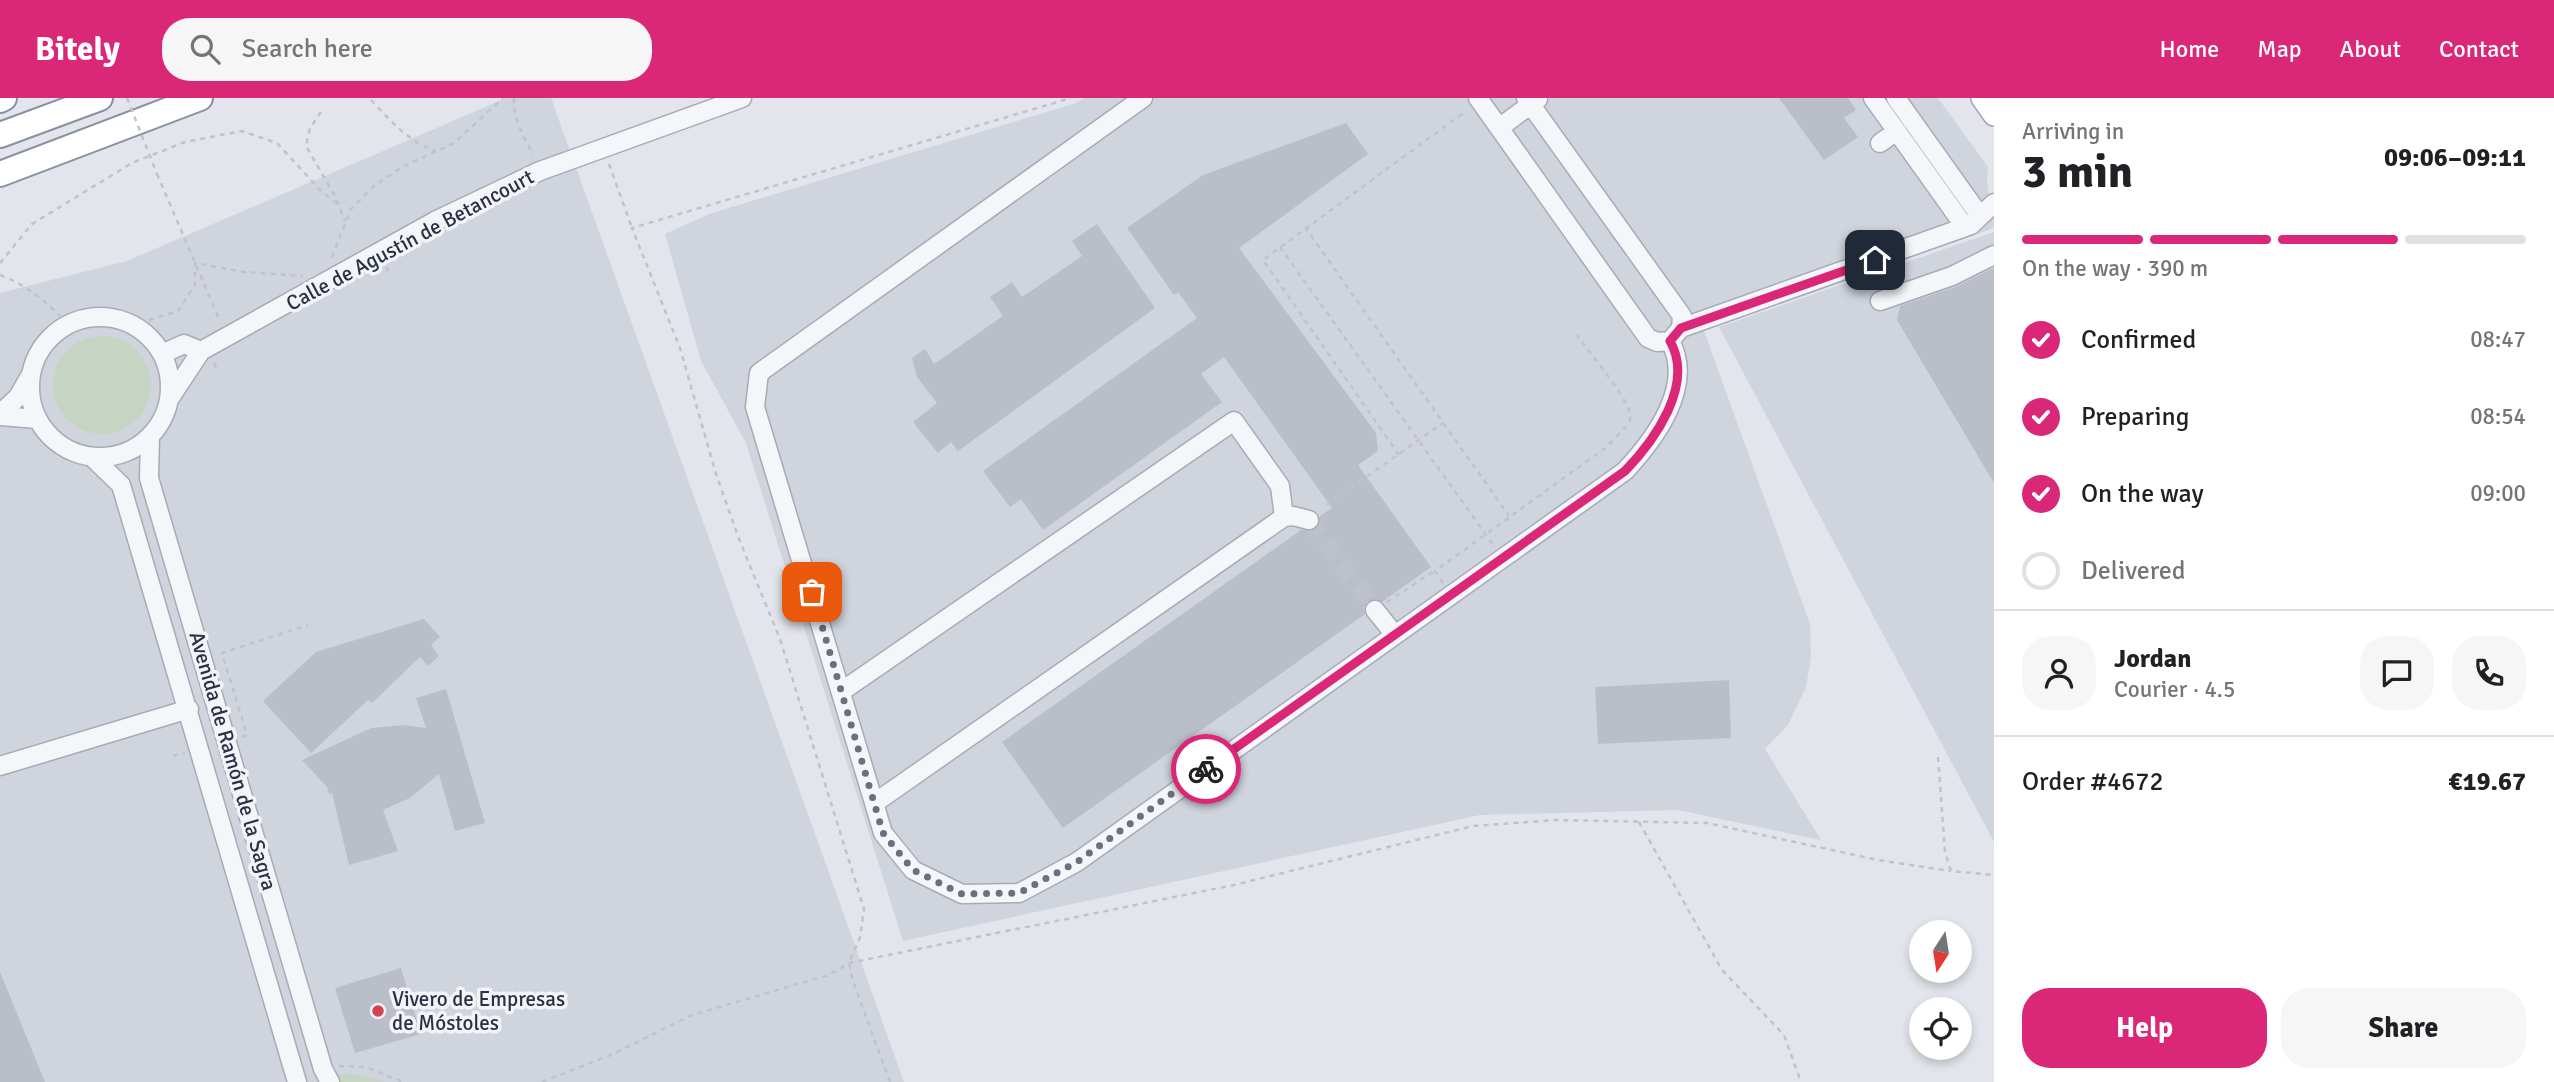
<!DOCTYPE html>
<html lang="en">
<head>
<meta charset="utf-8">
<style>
	:root { --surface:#fff; --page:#f6f6f6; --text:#202124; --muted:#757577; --line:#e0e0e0; --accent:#db2777 }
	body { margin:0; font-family:Signika,sans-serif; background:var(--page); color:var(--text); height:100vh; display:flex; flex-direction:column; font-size:26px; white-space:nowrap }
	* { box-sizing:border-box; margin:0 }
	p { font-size:23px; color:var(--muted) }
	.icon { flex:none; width:38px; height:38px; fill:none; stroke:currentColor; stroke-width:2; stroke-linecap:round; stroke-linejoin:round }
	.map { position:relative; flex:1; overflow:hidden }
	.sheet { display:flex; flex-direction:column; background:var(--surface); width:560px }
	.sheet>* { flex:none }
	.needle { width:46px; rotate:192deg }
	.controls { position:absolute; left:1909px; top:822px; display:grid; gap:14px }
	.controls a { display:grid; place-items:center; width:63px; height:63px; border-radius:50%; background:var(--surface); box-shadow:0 4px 10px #0003; font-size:35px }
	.pin { position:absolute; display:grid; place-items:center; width:60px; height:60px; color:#fff; margin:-30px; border-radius:14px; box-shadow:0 4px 10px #0006 }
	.courier { position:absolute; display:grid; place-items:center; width:70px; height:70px; margin:-35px; border:5px solid #db2777; border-radius:50%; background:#fff; color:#222; box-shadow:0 2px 9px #0007 }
	.head em { font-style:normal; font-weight:700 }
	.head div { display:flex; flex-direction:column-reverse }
	.head { display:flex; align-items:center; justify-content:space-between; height:119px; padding:0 28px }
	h1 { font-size:46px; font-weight:700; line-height:52px }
	.bar { display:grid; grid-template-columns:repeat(4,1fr); gap:10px 7px; align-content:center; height:84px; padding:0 28px }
	.bar i { height:9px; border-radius:5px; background:var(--line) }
	.bar .selected { background:var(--accent) }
	.bar p { grid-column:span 4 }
	.line { display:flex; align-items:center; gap:18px; padding:0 28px; border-top:2px solid var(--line) }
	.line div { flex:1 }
	.round { display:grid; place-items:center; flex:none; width:74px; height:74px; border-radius:28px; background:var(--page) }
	ol { padding:0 28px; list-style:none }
	li { display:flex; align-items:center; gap:21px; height:77px }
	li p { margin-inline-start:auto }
	li .icon { padding:7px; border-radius:50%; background:var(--accent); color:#fff; stroke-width:4 }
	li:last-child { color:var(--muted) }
	li i { width:38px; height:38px; border:4px solid var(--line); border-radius:50% }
	.action { display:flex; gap:14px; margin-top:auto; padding:14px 28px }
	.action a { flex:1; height:80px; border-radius:28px; background:var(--accent); color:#fff; font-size:28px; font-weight:700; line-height:80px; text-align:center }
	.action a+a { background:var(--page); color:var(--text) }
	header { display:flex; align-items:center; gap:42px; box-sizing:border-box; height:98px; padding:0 35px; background:var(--accent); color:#fff }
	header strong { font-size:33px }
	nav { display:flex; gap:38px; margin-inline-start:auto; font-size:24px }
	.search { width:490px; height:63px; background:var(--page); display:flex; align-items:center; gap:18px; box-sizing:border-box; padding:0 24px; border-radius:28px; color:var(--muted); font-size:26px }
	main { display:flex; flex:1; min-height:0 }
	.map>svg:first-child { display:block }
	.built { fill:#d0d4dd }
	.green { fill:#c6d5c3 }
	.building { fill:#b9bec9 }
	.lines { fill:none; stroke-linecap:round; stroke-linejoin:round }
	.minor-tunnel { stroke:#bdc1ca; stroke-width:18; stroke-dasharray:18 9; stroke-linecap:butt }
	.minor-casing { stroke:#a7abb6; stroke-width:21 }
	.major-casing { stroke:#a0a8b8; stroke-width:24 }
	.highway-casing { stroke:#8891a3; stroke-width:28 }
	.path { stroke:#c0c3ca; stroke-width:2.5; stroke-dasharray:5 5; stroke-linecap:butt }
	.minor { stroke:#f5f6f9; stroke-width:18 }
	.major { stroke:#fff; stroke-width:21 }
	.highway { stroke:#fff; stroke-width:24 }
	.path-bridge { stroke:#c0c3ca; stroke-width:2.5; stroke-dasharray:5 5; stroke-linecap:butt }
	.done { stroke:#6a707e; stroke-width:7; stroke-dasharray:0 12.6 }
	.route { stroke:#db2777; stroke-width:9 }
	.poi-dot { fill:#d6414f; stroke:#f2f4f8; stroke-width:2.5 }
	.labels { text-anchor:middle; stroke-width:7; stroke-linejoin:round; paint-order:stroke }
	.street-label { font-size:21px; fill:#293144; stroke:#f2f4f8 }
	.poi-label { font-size:21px; fill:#293144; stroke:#f2f4f8; text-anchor:start }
</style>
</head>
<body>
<header>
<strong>Bitely</strong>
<div class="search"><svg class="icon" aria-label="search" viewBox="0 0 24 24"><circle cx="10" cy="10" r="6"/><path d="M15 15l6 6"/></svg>Search here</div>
<nav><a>Home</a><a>Map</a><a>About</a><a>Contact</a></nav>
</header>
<main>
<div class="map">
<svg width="1994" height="984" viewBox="0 0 1994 984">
	<rect width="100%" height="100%" fill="#e2e5eb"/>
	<path class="built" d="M506 0H551L904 984H0V195L127 163Z
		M1085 0H1938L1988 69 1987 83 1990 108 1994 112V130L1704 233 1810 526 1811 559 1806 589 1788 627 1765 651 1821 742 1678 712 1480 717 903 843 746 345 701 263 665 136 709 116 1076 5Z
		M1994 134V744L1719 229Z"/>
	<path class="green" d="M53 287a49 49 0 1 1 98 0a49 49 0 1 1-98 0Z
		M335 976H355L385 984H337Z"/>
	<path class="building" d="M1779 0H1848L1856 12 1844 20 1858 39 1824 62Z
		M1346 25 1368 56 1239 150 1376 335 1378 353 1358 367 1431 469 1382 504 1368 503 1364 509 1365 516 1063 730 1002 644 1301 432 1317 430 1320 418 1332 410 1224 259 1201 276 1222 304 1043 432 1021 401 1010 409 983 373 1197 220 1178 194 1174 197 1127 130 1203 77Z
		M1097 126 1155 210 958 353 951 344 938 355 913 324 937 305 917 279 912 260 925 251 934 266 1003 218 990 199 1012 184 1022 199 1082 158 1072 143Z
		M1994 170V385L1897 222 1900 208 1955 189Z
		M424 521 440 539 431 547 439 558 428 568 420 559 372 605 368 602 311 655 263 603 316 554Z
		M1729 582 1731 640 1598 646 1595 589Z
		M446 591 485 725 455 733 439 676 410 700 383 712 398 753 349 767 332 695 329 696 327 689 302 662 371 630 403 627 426 630 416 600Z
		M401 870 421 936 355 955 335 890Z
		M0 874 45 984H0Z"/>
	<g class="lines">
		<path class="minor-tunnel" d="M1309 422 1375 512"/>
		<g class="minor-casing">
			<path id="minor" d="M1143 0 759 275 755 309 883 735 913 772 962 796 1019 795 1077 764 1625 373C1654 342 1695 288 1670 243
				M1478 0 1648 240 1657 244 1670 243 1681 230 1682 218 1526 0
				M1873 0 1965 129
				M1896 0 1980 118
				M1499 30 1538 1
				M1880 45 1897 33
				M1880 203 1952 178 1994 157
				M30 289a70 70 0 1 1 140 0a70 70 0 1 1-140 0Z
				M1681 230 1971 127 1994 105
				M162 256 184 246 201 253
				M170 300 201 253 435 123 540 73 742 0
				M0 316 18 299 30 278
				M0 318 37 321
				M150 339 149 380 323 971 330 984
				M93 360 121 387 297 984
				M1284 419 1293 418 1309 422
				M1375 512 1395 537
				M842 593 1234 323 1280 388 1284 419 876 704
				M0 668 189 611"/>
		</g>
		<g class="major-casing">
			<path id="major" d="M1982 0 1994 17"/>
		</g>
		<g class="highway-casing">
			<path id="highway" d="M0 2 4 0
				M0 37 100 0
				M0 76 200 0"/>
		</g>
		<path class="path" d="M514 0C512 20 525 40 533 57
			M371 2C391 23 408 44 436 53
			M321 14 310 30 306 48 335 98 345 123
			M609 66 632 130
			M157 76 220 223
			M1305 129 1509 418
			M1280 149 1494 448
			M332 159 351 111 374 88 402 69 454 45 503 0
			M0 165 32 126 132 65 185 44 242 33 277 45 322 94 339 107
			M386 169 391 178
			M0 177C24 186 42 200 60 218
			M149 222 178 213 195 187V165L243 174 303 178
			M214 265 218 274
			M1399 357 1263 162 1466 13
			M1326 407 1443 325
			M1443 485 1435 473 1608 348C1614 340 1626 331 1630 322 1636 309 1586 250 1577 237
			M1387 504 1434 473
			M242 639 247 637 222 555 308 527
			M173 658 185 655
			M1938 659 1945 754 1951 773 1994 777
			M1639 724 1722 872 1784 937 1801 984
			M339 968 366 969 403 984
			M542 984 613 956 692 917 829 877 849 865 1234 787 1473 728 1557 722 1707 725 1878 762 1951 773
			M890 984 853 883 849 865 860 839 864 811 780 541 739 441 716 376 680 250 632 130 1071 0"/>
		<use href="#minor" class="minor"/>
		<use href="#major" class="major"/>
		<use href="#highway" class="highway"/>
		<path class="path-bridge" d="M127 0 157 76"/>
	</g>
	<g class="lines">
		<path class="done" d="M812 494 883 735 913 772 962 796 1019 795 1077 764 1206 671"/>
		<path class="route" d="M1206 671 1625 373C1654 343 1695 287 1670 243L1681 230 1875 162"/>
	</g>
	<circle class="poi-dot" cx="378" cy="913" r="7"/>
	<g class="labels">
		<g class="street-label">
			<text transform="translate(410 142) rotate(-28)" y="7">Calle de Agustín de Betancourt</text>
			<text transform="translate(233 663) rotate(74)" y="7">Avenida de Ramón de la Sagra</text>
		</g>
		<g class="poi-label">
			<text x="392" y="908">Vivero de Empresas<tspan x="392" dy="24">de Móstoles</tspan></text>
		</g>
	</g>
</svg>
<div class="controls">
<a><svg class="needle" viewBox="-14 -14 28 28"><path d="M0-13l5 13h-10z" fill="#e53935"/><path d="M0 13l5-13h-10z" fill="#757577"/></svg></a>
<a><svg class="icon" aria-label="locate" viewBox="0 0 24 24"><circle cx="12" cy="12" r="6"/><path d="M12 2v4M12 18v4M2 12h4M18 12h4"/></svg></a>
</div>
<div class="pin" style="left:812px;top:494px;background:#ea580c"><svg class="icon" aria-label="bag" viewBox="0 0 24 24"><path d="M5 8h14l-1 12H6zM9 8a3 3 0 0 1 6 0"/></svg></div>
<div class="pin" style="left:1875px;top:162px;background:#1f2937"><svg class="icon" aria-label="home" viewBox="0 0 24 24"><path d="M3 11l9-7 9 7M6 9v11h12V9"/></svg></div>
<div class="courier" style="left:1206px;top:671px"><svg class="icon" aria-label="bike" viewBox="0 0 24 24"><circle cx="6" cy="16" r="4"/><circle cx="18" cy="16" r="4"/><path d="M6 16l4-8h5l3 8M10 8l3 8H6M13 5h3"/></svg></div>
</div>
<section class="sheet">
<div class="head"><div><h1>3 min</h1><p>Arriving in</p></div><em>09:06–09:11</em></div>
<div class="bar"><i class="selected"></i><i class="selected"></i><i class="selected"></i><i></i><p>On the way · 390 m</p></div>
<ol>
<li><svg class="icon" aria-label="check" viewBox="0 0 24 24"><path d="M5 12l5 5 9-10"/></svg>Confirmed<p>08:47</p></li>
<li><svg class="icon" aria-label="check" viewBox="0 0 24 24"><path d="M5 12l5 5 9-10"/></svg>Preparing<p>08:54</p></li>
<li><svg class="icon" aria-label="check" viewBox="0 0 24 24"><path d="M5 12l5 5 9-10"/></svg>On the way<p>09:00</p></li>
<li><i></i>Delivered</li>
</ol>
<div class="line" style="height:126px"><a class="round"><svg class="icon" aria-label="person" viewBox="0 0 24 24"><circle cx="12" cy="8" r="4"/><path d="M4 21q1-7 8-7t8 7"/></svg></a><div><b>Jordan</b><p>Courier · 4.5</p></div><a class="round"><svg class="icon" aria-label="chat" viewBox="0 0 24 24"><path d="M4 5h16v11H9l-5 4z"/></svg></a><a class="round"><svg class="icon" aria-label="phone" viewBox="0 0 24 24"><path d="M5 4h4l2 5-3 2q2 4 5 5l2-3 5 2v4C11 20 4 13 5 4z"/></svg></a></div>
<div class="line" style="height:91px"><div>Order #4672</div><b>€19.67</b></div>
<div class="action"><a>Help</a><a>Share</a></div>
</section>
</main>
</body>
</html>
